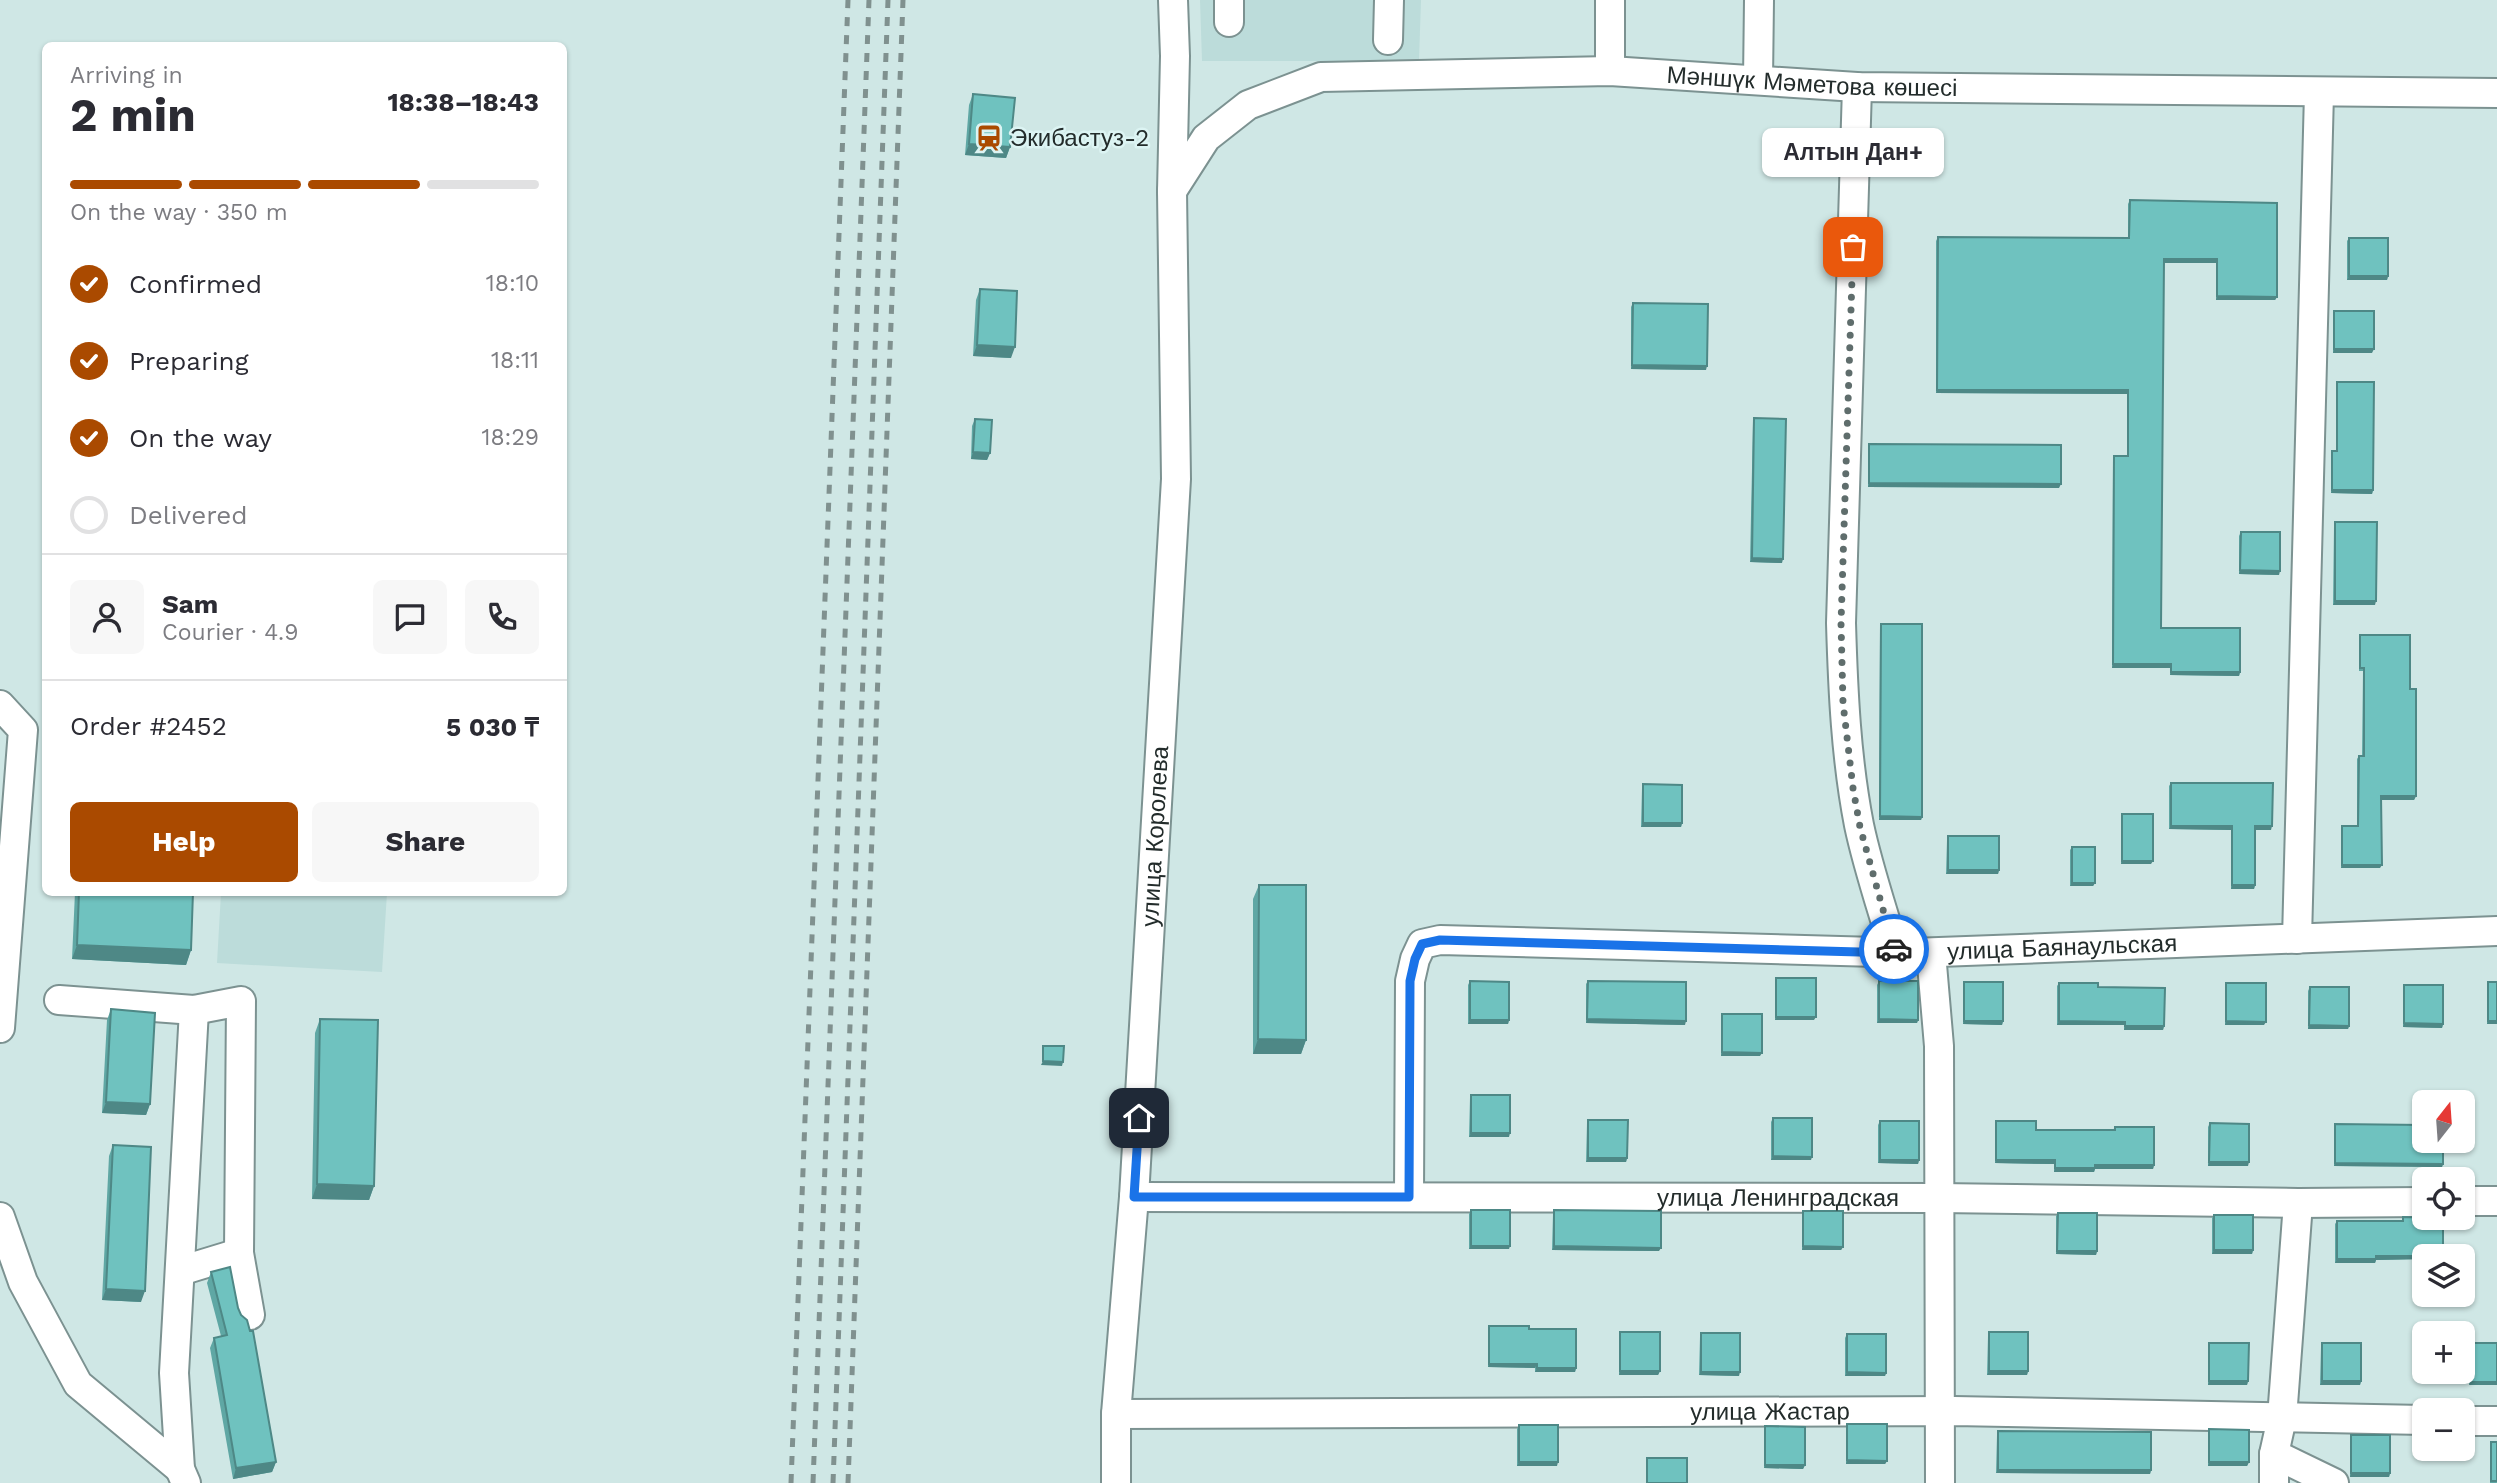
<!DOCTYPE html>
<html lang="en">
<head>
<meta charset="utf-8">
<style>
	:root { --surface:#fff; --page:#f7f7f7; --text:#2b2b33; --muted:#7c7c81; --line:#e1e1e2; --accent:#aa4a00 }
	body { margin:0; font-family:"Work Sans",sans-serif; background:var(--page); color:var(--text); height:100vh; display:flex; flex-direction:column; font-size:26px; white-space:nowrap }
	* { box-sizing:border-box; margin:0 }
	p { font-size:23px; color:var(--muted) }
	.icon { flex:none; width:38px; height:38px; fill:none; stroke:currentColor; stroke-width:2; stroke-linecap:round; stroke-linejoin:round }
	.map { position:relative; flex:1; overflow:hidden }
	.panel { position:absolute; left:42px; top:42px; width:525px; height:854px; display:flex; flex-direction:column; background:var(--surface); border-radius:10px; box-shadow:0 2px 5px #0004 }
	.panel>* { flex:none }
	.needle { width:46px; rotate:17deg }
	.buttons { position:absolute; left:2412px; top:1090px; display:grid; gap:14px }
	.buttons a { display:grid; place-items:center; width:63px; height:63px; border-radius:10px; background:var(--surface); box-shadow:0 2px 5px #0004; font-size:35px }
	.pin { position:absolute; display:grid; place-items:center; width:60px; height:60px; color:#fff; margin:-30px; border-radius:14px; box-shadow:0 4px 10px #0006 }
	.courier { position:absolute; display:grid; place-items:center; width:70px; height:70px; margin:-35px; border:5px solid #1a73e8; border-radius:50%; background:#fff; color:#222; box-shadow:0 2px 9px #0007 }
	.bubble { position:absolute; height:49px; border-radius:10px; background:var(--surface); box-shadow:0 2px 5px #0004; font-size:23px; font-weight:700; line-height:49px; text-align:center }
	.summary em { font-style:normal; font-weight:700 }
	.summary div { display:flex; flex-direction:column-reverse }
	.summary { display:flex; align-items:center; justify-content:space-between; height:119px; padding:0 28px }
	h1 { font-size:46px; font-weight:700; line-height:52px }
	.bar { display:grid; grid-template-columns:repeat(4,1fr); gap:10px 7px; align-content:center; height:84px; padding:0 28px }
	.bar i { height:9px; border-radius:5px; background:var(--line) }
	.bar .on { background:var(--accent) }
	.bar p { grid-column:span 4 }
	.line { display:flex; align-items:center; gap:18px; padding:0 28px; border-top:2px solid var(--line) }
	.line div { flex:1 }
	.round { display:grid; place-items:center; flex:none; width:74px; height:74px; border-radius:10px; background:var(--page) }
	ol { padding:0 28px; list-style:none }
	li { display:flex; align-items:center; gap:21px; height:77px }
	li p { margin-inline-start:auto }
	li .icon { padding:7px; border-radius:50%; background:var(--accent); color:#fff; stroke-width:4 }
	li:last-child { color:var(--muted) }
	li i { width:38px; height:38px; border:4px solid var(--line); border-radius:50% }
	.button { display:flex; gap:14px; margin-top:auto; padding:14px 28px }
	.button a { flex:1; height:80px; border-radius:10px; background:var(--accent); color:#fff; font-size:28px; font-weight:700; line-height:80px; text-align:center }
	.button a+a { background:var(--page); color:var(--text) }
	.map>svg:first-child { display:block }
	.built { fill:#bcdcda }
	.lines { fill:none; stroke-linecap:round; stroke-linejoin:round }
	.minor-casing { stroke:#7c9291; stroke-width:32 }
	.minor { stroke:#fff; stroke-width:28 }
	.rail { stroke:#80918f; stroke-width:5; stroke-dasharray:9 9; stroke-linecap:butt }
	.wall { fill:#5fa7a4 }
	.shaded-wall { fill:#4e8886 }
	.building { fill:#6fc2bf; stroke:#4e8886; stroke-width:2 }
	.done { stroke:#5f6d6c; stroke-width:7; stroke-dasharray:0 12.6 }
	.route { stroke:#1a73e8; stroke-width:9 }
	.labels { text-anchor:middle; stroke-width:5; stroke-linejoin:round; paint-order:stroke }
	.street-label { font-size:24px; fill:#232c2b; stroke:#dcf4f3 }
	.poi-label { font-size:24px; fill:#232c2b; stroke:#dcf4f3; text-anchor:start }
</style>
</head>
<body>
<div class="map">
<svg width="2497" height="1483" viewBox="0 0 2497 1483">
	<rect width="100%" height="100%" fill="#cfe7e5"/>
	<path class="built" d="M1200 0H1421L1419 61H1202Z
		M221 893H387L382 972 217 963Z"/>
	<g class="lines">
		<g class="minor-casing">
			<g id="minor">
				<path d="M1229 22V0"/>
				<path d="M1388 40 1389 0"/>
				<path d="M1610 71V0"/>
				<path d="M1758 80 1759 0"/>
				<path d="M1857 87 1841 623C1843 691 1846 758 1859 825 1868 868 1883 911 1895 953"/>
				<path id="s1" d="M1172 191 1206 138 1248 105 1321 77 1610 71 1857 87 2497 93"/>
				<path d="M0 705 23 730 0 1028"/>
				<path d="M2297 939 2319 93"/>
				<path d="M1931 953 1939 1046 1940 1483"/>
				<path d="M59 1000 194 1010 241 1001 239 1253 250 1315"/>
				<path id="s2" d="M1134 1197 1939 1198 2298 1203 2424 1202"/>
				<path id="s3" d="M1409 1197 1410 981 1415 959 1422 944 1440 940 1912 953 2497 931"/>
				<path d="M2462 1201H2497"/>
				<path d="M0 1217 23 1282 78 1384 180 1469"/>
				<path d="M180 1271 239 1253"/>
				<path id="s4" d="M1116 1414 1954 1411 2424 1420"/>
				<path d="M2462 1421H2497"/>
				<path d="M2274 1454 2334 1483"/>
				<path d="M186 1483 180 1469 174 1373 194 1010"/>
				<path id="s5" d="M1116 1483V1414L1134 1197 1176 479 1172 191 1175 56 1173 0"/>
				<path d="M2274 1483V1454L2282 1418 2298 1203"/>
			</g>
		</g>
		<use href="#minor" class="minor"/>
		<path class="rail" d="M791 1483 848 0
			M813 1483 869 0
			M833 1483 888 0
			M848 1483 903 0"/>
	</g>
	<path class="wall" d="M973 94 1010 147 1006 158 965 155 969 105Z
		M2130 200 2277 297 2275 300H2216V263H2164L2161 628 2240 672 2239 676 2170 675V668H2112L2113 460 2114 456H2127V394L1936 393V241L1938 237 2128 238V204Z
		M2349 238 2388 276 2387 280H2347V241Z
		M980 289 1011 358 973 356 976 300Z
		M1633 303 1706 370 1631 369V307Z
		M2334 311 2372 353H2333V315Z
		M2337 382 2373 490 2372 494 2331 493V455L2332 451H2336V386Z
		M1754 418 1782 563 1750 562 1753 422Z
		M975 419 990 453 987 460 971 459 972 426Z
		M1869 444 2059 488 1868 487V448Z
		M2335 522 2375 605H2333L2334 526Z
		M2241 532 2279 575 2239 574V536Z
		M1881 624 1922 817 1921 820H1879L1880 628Z
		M2360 635 2410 689 2416 796 2414 800H2381L2380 868H2341V830L2342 826H2357V759L2359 756H2362L2363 671H2359V639Z
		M2171 783 2271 830H2255V885L2254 889H2231V830L2169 829V786Z
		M1643 784 1682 823 1681 827H1641L1642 788Z
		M2122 814 2151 864H2121V817Z
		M1948 836 1999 870 1998 874H1946L1947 840Z
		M2072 847 2095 883 2093 886H2070V850Z
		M1259 885 1306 1040 1301 1054H1253V899Z
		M75 892H193L191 950 186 965 72 959Z
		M1776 978 1814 1020H1775V982Z
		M1470 981 1509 1020 1508 1024H1468V985Z
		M1588 981 1685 1025 1586 1023V984Z
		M1879 981 1918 1020 1917 1023H1877V985Z
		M1964 982 2003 1021 2002 1025 1963 1024V986Z
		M2488 982H2497V1024H2487V986Z
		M2059 983 2098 987 2164 1026 2163 1030H2124V1025H2057V986Z
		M2226 983 2264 1025H2225V986Z
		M2404 985 2443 1024 2442 1028 2403 1027V989Z
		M2310 987 2349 1026 2348 1029H2308V991Z
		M111 1009 150 1104 146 1115 102 1113 107 1020Z
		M1722 1014 1760 1056H1721V1018Z
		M320 1019 374 1186 369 1200 312 1199 315 1033Z
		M1471 1095 1509 1137H1469L1470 1098Z
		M1773 1118 1811 1160H1771V1122Z
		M1588 1120 1627 1158 1626 1162H1586L1587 1123Z
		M1880 1121 1919 1160 1918 1164 1878 1163V1125Z
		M1996 1121 2036 1130H2113L2115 1127 2154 1165 2153 1169H2095L2094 1172H2054V1164L1995 1163V1125Z
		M2210 1123 2248 1166H2208V1127Z
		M2335 1124 2443 1164 2442 1167 2334 1166V1128Z
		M113 1145 141 1302 102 1300 109 1156Z
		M1471 1210 1509 1249H1469V1214Z
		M1554 1210 1659 1251 1552 1250 1553 1214Z
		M1803 1211 1843 1247 1841 1250H1802V1214Z
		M2058 1213 2097 1251 2096 1255 2056 1254V1216Z
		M2214 1215 2253 1250 2252 1254H2212V1218Z
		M2403 1217 2424 1256V1259L2376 1260 2375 1263H2335V1224L2337 1221H2402Z
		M211 1272 238 1308 250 1331 276 1462 272 1472 233 1479 210 1348 214 1338 221 1336 207 1283Z
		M1489 1326 1529 1329 1576 1368 1575 1372H1535V1368L1488 1367V1329Z
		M1620 1332 1660 1371 1658 1375H1619V1336Z
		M1989 1332 2028 1371 2027 1375H1987L1988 1336Z
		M1701 1333 1739 1376 1699 1375 1700 1337Z
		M1847 1334 1886 1373 1885 1376H1845V1338Z
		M2209 1343 2248 1381 2247 1385H2208V1346Z
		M2322 1343 2361 1381 2360 1385H2320L2321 1347Z
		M2470 1343H2497L2469 1385V1347Z
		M1847 1424 1887 1461 1885 1464H1846V1428Z
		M1519 1425 1557 1466H1517V1429Z
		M1765 1426 1805 1465 1803 1469 1764 1468V1430Z
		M2209 1429 2249 1462 2247 1466H2208V1432Z
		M1998 1431 2151 1470 2150 1474 1996 1473 1997 1435Z
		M2351 1435 2390 1473 2389 1477H2350V1438Z
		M2491 1442 2497 1483H2490V1446Z
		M1647 1458 1687 1483H1646V1462Z"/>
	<path class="shaded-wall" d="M969 144 1010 147 1006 158 965 155Z
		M2164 259H2217L2216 263H2162Z
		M2349 276H2388L2387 280H2347Z
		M2217 296 2277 297 2275 300H2216Z
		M977 345 1015 347 1011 358 973 356Z
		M2334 349H2374L2372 353H2333Z
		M1632 365 1707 366 1706 370 1631 369Z
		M1937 390H2128L2127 394 1936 393Z
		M973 452 990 453 987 460 971 459Z
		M1869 483 2061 484 2059 488 1868 487Z
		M2332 490H2373L2372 494 2331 493Z
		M1752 558 1783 559 1782 563 1750 562Z
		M2240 570 2280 571 2279 575 2239 574Z
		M2335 601H2376L2375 605H2333Z
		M2113 664H2171L2170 668H2112Z
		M2171 672H2240L2239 676 2170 675Z
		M2381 796H2416L2414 800H2380Z
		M1880 816 1922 817 1921 820H1879Z
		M1643 823H1682L1681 827H1641Z
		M2171 826H2232L2231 830 2169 829Z
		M2255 826H2272L2271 830H2254Z
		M2122 861H2153L2151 864H2121Z
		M2342 865H2382L2380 868H2341Z
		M1948 870H1999L1998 874H1946Z
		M2072 883H2095L2093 886H2070Z
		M2232 885H2255L2254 889H2231Z
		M77 945 191 950 186 965 72 959Z
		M1776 1017H1816L1814 1020H1775Z
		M1587 1019 1686 1021 1685 1025 1586 1023Z
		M1879 1019 1918 1020 1917 1023H1877Z
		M1470 1020H1509L1508 1024H1468Z
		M1964 1021H2003L2002 1025 1963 1024Z
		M2059 1021 2125 1022 2124 1025H2057Z
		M2226 1021 2266 1022 2264 1025H2225Z
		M2488 1021H2497V1024H2487Z
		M2404 1023 2443 1024 2442 1028 2403 1027Z
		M2309 1025 2349 1026 2348 1029H2308Z
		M2125 1026H2164L2163 1030H2124Z
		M1258 1039 1306 1040 1301 1054H1253Z
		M1722 1052 1762 1053 1760 1056H1721Z
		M1043 1061 1063 1062 1062 1066 1041 1065Z
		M106 1102 150 1104 146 1115 102 1113Z
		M1471 1133H1510L1509 1137H1469Z
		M1773 1156 1812 1157 1811 1160H1771Z
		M1588 1158H1627L1626 1162H1586Z
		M1880 1160H1919L1918 1164 1878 1163Z
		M1996 1160H2055L2054 1164 1995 1163Z
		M2209 1162H2249L2248 1166H2208Z
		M2335 1163 2443 1164 2442 1167 2334 1166Z
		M2095 1165H2154L2153 1169H2095L2094 1172H2054L2055 1168Z
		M317 1184 374 1186 369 1200 312 1199Z
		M1471 1246H1510L1509 1249H1469Z
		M1554 1246 1661 1248 1659 1251 1552 1250Z
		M1803 1246 1843 1247 1841 1250H1802Z
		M2214 1250H2253L2252 1254H2212Z
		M2057 1251H2097L2096 1255 2056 1254Z
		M2376 1256H2443H2424V1259L2376 1260 2375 1263H2335L2337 1259Z
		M106 1289 145 1291 141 1302 102 1300Z
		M1489 1364H1537L1535 1368 1488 1367Z
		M1537 1368H1576L1575 1372H1535Z
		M1620 1371H1660L1658 1375H1619Z
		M1989 1371H2028L2027 1375H1987Z
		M1701 1372H1740L1739 1376 1699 1375Z
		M1847 1372 1886 1373 1885 1376H1845Z
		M2209 1381H2248L2247 1385H2208Z
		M2322 1381H2361L2360 1385H2320Z
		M2470 1382H2497V1385H2469Z
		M1847 1460 1887 1461 1885 1464H1846Z
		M276 1462 272 1472 233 1479 236 1468Z
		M1519 1462H1558L1557 1466H1517Z
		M2209 1462H2249L2247 1466H2208Z
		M1765 1465H1805L1803 1469 1764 1468Z
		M1998 1470H2151L2150 1474 1996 1473Z
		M2351 1473H2390L2389 1477H2350Z"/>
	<path class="building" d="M973 94 1015 98 1010 147 969 144Z
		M2130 200 2277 203V297L2217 296V259H2164L2161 628H2240V672H2171V664H2113L2114 456H2128V390H1937L1938 237 2129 238Z
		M2349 238H2388V276H2349Z
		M980 289 1017 291 1015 347 977 345Z
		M1633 303 1708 304 1707 366 1632 365Z
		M2334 311H2374V349H2334Z
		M2337 382H2374L2373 490H2332V451H2337Z
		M1754 418 1786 419 1783 559 1752 558Z
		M975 419 992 420 990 453 973 452Z
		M1869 444 2061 445V484L1869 483Z
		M2335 522H2377L2376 601H2335Z
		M2241 532H2280V571L2240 570Z
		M1881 624H1922V817L1880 816Z
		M2360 635H2410V689H2416V796H2381L2382 865H2342V826H2358L2359 756H2364V668H2360Z
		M2171 783H2273L2272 826H2255V885H2232V826H2171Z
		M1643 784 1682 785V823H1643Z
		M2122 814H2153V861H2122Z
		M1948 836H1999V870H1948Z
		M2072 847H2095V883H2072Z
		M1259 885H1306V1040L1258 1039Z
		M79 892H193L191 950 77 945Z
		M1776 978H1816V1017H1776Z
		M1470 981 1509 982V1020H1470Z
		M1588 981 1686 982V1021L1587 1019Z
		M1879 981H1918V1020L1879 1019Z
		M1964 982H2003V1021H1964Z
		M2488 982H2497V1021H2488Z
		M2059 983H2098V987L2165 988 2164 1026H2125V1022L2059 1021Z
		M2226 983H2266V1022L2226 1021Z
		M2404 985H2443V1024L2404 1023Z
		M2310 987H2349V1026L2309 1025Z
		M111 1009 155 1013 150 1104 106 1102Z
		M1722 1014H1762V1053L1722 1052Z
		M320 1019 378 1020 374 1186 317 1184Z
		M1043 1046H1064L1063 1062 1043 1061Z
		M1471 1095H1510V1133H1471Z
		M1773 1118H1812V1157L1773 1156Z
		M1588 1120H1628L1627 1158H1588Z
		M1880 1121H1919V1160H1880Z
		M1996 1121H2036V1130H2115V1127H2154V1165H2095V1168H2055V1160H1996Z
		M2210 1123 2249 1124V1162H2209Z
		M2335 1124 2424 1125V1141H2443V1164L2335 1163Z
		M113 1145 151 1147 145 1291 106 1289Z
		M1471 1210H1510V1246H1471Z
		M1554 1210 1661 1211V1248L1554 1246Z
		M1803 1211H1843V1247L1803 1246Z
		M2058 1213H2097V1251H2057Z
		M2214 1215H2253V1250H2214Z
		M2403 1217 2443 1218V1256H2376V1259H2337V1221H2403Z
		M230 1267 238 1308 241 1315 247 1320 250 1331H253L276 1462 236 1468 214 1338 227 1335 211 1272Z
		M1489 1326H1529V1329H1576V1368H1537V1364H1489Z
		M1620 1332H1660V1371H1620Z
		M1989 1332H2028V1371H1989Z
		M1701 1333H1740V1372H1701Z
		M1847 1334H1886V1373L1847 1372Z
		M2209 1343H2249L2248 1381H2209Z
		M2322 1343H2361V1381H2322Z
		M2470 1343H2497V1382H2470Z
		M1847 1424H1887V1461L1847 1460Z
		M1519 1425H1558V1462H1519Z
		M1765 1426 1805 1427V1465H1765Z
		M2209 1429 2249 1430V1462H2209Z
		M1998 1431 2151 1432V1470H1998Z
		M2351 1435H2390V1473H2351Z
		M2491 1442H2497V1481H2491Z
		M1647 1458H1687V1483H1647Z"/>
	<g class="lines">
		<path class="done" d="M1853 247 1841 623 1843 703 1853 788 1860 827 1894 949"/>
		<path class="route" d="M1139 1118 1134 1197H1409L1410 981 1415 959 1422 944 1440 940 1895 953 1894 949"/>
	</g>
	<defs>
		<g id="station-bare" transform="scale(2.1)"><path d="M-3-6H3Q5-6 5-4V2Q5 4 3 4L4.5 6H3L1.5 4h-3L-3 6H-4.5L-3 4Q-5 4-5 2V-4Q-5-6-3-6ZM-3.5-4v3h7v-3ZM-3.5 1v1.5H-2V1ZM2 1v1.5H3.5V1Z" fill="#aa4a00" stroke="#dcf4f3" stroke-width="2.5" paint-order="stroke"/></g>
	</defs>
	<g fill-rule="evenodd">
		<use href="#station-bare" x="989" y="138"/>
	</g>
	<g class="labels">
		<g class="street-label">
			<text dy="8" stroke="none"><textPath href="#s1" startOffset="686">Мәншүк Мәметова көшесі</textPath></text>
			<text dy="8" stroke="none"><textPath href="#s5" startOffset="648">улица Королева</textPath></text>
			<text dy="8" stroke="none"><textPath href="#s3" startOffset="896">улица Баянаульская</textPath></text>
			<text dy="8" stroke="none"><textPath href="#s2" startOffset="644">улица Ленинградская</textPath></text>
			<text dy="8" stroke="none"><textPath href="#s4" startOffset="654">улица Жастар</textPath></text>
		</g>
		<g class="poi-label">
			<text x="1010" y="146">Экибастуз-2</text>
		</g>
	</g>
</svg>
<div class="buttons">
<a><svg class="needle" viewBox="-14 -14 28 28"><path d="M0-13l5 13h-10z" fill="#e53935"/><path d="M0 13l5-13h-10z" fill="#7c7c81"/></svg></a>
<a><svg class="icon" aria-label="locate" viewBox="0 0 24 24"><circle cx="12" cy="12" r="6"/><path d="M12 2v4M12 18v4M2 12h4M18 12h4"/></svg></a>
<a><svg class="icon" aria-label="layers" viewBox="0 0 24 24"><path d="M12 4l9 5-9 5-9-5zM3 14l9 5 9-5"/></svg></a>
<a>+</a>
<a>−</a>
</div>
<div class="pin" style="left:1853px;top:247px;background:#ea580c"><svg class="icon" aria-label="bag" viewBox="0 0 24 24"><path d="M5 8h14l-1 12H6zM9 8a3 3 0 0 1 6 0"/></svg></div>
<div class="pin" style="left:1139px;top:1118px;background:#1f2937"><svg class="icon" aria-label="home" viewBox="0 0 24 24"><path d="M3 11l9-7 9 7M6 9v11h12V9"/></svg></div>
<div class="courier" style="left:1894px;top:949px"><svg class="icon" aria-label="car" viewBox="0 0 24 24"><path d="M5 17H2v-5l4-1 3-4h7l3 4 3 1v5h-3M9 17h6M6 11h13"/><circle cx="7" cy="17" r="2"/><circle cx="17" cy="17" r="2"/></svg></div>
<div class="bubble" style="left:1762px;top:128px;width:182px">Алтын Дан+</div>
<section class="panel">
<div class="summary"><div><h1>2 min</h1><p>Arriving in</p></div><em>18:38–18:43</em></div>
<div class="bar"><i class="on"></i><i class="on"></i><i class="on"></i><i></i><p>On the way · 350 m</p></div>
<ol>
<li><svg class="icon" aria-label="check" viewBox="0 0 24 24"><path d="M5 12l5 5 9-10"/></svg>Confirmed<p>18:10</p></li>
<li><svg class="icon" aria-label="check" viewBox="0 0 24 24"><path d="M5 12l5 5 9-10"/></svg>Preparing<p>18:11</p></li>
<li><svg class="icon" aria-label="check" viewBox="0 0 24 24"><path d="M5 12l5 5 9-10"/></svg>On the way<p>18:29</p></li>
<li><i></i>Delivered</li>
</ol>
<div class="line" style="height:126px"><a class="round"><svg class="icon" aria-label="person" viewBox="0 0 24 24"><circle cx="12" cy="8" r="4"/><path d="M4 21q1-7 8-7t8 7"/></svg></a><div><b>Sam</b><p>Courier · 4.9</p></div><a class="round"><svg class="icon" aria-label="chat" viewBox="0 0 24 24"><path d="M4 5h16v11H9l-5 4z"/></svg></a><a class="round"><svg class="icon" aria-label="phone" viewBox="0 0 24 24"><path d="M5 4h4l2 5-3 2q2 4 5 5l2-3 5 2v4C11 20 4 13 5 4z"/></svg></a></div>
<div class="line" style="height:91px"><div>Order #2452</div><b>5 030 ₸</b></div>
<div class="button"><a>Help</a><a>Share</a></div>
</section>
</div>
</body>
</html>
